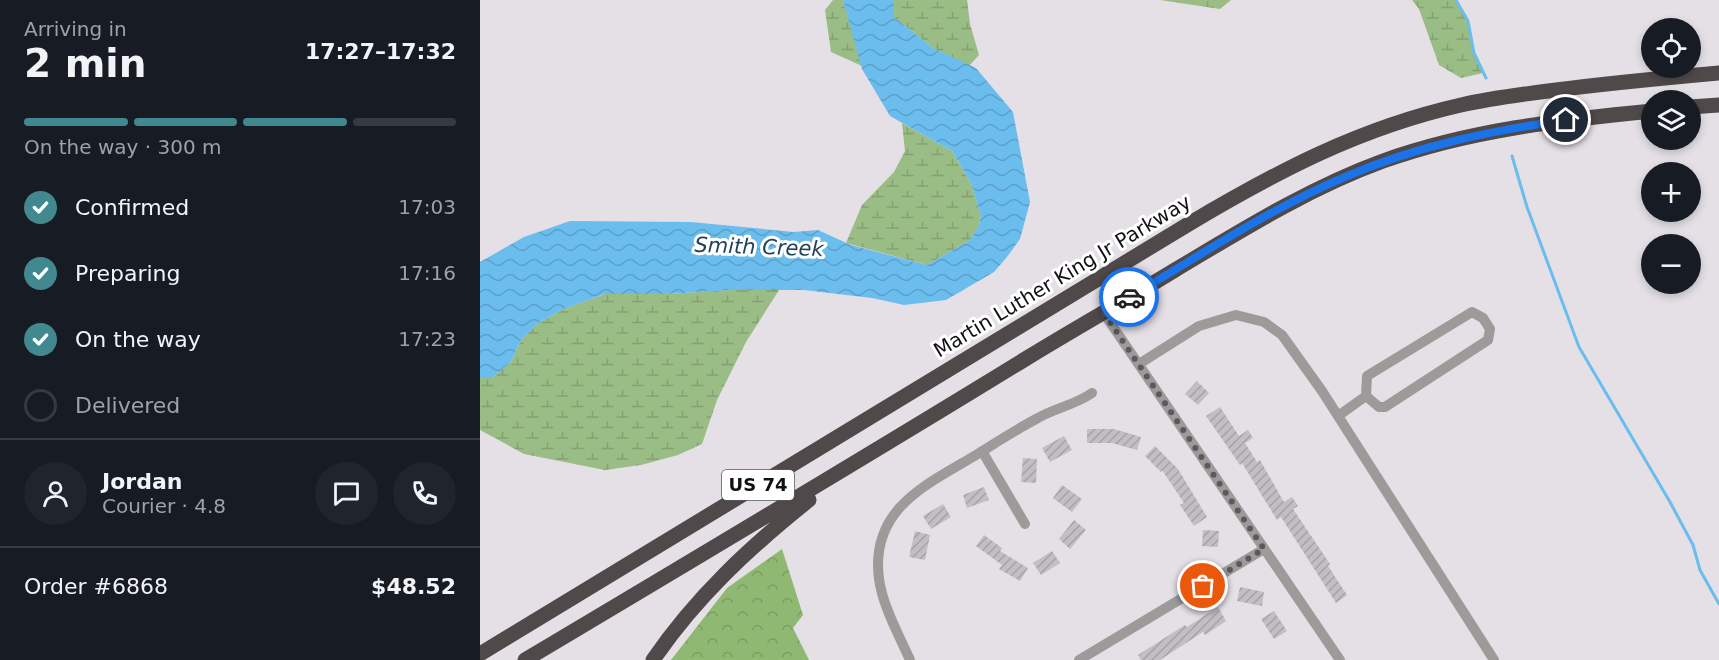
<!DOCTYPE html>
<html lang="en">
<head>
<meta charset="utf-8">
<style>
	:root { --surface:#171b24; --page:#20242c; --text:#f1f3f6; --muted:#9ea1a6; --line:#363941; --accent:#42898f }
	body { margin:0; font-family:"DejaVu Sans",sans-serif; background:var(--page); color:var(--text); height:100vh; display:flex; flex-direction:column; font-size:22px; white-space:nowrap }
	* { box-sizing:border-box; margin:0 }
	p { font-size:20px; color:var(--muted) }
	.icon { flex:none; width:33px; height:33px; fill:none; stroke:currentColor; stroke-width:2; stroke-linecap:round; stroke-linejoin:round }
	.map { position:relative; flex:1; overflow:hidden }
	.drawer { display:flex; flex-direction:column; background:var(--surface); width:480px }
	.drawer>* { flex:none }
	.buttons { position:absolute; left:1161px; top:18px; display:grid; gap:12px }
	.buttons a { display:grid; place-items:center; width:60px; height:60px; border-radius:50%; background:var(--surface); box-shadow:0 3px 9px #0003; font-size:30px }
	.pin { position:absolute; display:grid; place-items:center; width:51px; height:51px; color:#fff; margin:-26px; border:3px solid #fff; border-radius:50%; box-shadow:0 2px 6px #0007 }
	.courier { position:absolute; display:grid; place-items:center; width:60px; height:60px; margin:-30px; border:4px solid #1a73e8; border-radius:50%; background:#fff; color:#222; box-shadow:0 2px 8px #0007 }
	.overview em { font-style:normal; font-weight:700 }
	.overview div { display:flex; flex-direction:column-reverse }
	.overview { display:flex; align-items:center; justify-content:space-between; height:102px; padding:0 24px }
	h1 { font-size:39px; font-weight:700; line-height:45px }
	.bar { display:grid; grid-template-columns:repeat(4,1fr); gap:9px 6px; align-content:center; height:72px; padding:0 24px }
	.bar i { height:8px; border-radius:4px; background:var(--line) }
	.bar .on { background:var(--accent) }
	.bar p { grid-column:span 4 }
	.line { display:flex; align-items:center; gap:15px; padding:0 24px; border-top:2px solid var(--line) }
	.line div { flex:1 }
	.round { display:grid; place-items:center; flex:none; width:63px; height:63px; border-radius:32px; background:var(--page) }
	ol { padding:0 24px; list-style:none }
	li { display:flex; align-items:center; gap:18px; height:66px }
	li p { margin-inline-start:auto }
	li .icon { padding:6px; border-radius:50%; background:var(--accent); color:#fff; stroke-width:4 }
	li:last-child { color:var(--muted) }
	li i { width:33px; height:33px; border:3px solid var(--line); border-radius:50% }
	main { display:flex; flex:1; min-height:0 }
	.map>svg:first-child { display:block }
	.forest { fill:url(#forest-crowns) }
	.wetland { fill:url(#wetland-marsh) }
	.water { fill:url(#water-waves) }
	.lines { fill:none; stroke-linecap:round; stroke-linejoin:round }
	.stream { stroke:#6abded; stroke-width:3 }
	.building { fill:url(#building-hatch) }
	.minor { stroke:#9d9a9a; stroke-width:10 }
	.highway { stroke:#50494a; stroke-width:15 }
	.done { stroke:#5b595c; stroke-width:6; stroke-dasharray:0 10.8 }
	.route { stroke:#1a73e8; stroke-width:8 }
	.labels { text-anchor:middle; stroke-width:6; stroke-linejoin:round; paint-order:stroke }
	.shield { fill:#fff; stroke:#585859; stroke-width:1.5 }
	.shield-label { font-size:18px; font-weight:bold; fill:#111012 }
	.street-label { font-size:20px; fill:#111012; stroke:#fff }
	.water-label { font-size:21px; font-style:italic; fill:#1f4358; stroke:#fff }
</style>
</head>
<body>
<main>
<section class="drawer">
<div class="overview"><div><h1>2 min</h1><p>Arriving in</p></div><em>17:27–17:32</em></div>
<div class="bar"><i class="on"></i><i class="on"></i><i class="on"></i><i></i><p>On the way · 300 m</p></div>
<ol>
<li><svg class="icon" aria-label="check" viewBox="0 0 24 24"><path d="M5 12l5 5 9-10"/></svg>Confirmed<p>17:03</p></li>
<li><svg class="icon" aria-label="check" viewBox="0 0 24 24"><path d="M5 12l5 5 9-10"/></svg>Preparing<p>17:16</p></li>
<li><svg class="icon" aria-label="check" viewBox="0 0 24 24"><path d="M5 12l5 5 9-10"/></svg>On the way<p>17:23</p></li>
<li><i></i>Delivered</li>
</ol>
<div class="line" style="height:108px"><a class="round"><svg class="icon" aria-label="person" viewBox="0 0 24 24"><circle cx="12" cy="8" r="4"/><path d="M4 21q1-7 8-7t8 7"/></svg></a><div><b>Jordan</b><p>Courier · 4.8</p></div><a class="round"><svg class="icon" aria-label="chat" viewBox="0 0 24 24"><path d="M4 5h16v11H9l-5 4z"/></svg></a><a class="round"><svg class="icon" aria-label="phone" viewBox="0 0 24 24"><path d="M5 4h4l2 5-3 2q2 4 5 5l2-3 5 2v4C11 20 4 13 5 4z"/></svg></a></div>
<div class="line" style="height:78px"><div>Order #6868</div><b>$48.52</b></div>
</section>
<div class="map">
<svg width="1239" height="660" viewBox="0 0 1239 660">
	<defs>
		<pattern id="forest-crowns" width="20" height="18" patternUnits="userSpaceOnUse" patternTransform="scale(1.5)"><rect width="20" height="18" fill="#8fb973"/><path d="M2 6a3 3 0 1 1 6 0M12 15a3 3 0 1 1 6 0" fill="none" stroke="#7a9e62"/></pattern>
		<pattern id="wetland-marsh" width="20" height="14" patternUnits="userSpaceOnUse" patternTransform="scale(1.5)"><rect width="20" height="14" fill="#9abc85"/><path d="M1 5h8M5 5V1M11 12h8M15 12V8" fill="none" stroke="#84a172"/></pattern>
		<pattern id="water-waves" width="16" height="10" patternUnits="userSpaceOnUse" patternTransform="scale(1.5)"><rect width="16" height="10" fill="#6abded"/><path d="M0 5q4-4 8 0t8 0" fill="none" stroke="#5ba1ca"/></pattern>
		<pattern id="building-hatch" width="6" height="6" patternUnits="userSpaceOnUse" patternTransform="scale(1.5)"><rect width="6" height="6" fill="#c2bec3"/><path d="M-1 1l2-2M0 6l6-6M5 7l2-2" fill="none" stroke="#a6a2a6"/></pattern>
	</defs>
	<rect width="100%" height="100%" fill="#e4e0e6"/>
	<path class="forest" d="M302 549 323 615 313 628 329 660H191L247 588Z"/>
	<path class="wetland" d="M353 0H363L382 66 351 52 345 10Z
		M414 0H487L490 24 499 55 489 66 453 48 414 17Z
		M680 0H751L740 9Z
		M932 0H976L988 21 994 53 1003 73 981 78 959 65 939 9Z
		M422 123 472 151 491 183 501 216 499 225 490 240 447 265 366 243 382 205 414 172 425 151Z
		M252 290H299L266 342 237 400 222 444 198 455 161 465 125 470 44 454 0 430V378H12L31 362 41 340 57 324 84 309 125 294H187Z"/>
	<path class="water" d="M363 0H414V17L453 48 496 68 533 112 550 202 540 239 527 257 514 272 466 300 424 305 392 298 324 290H252L187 294H125L84 309 57 324 41 340 31 362 12 378H0V262L44 237 90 221 211 222 314 232 338 230 371 245 447 265 490 240 499 225 501 216 491 183 472 151 410 116 382 69Z"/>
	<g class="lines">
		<path class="stream" d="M976 0 988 21 994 53 1006 78
			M1032 156 1047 207 1099 347 1190 502 1213 545 1220 570 1239 604"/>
	</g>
	<path class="building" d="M717 381 729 393 718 405 705 394Z
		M740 407 759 436 768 430 773 438 765 443 777 462 780 460 804 502 812 497 818 506 813 509 850 564 848 566 867 595 856 603 801 517 797 520 762 463 760 465 726 416Z
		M607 429H634L661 437 657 450 632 443H607Z
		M584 436 592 450 570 462 562 448Z
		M675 446 698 469 727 517 714 526 700 505 704 503 682 470 681 472 665 456Z
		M543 458 557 459 556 483 541 482Z
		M582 485 602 499 592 512 573 498Z
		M504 487 509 500 487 508 483 495Z
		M463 504 471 517 451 529 443 516Z
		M594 520 606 530 590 549 579 539Z
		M723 530 739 531 738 547 722 546Z
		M435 531 450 535 445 560 429 557Z
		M504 535 522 548 520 551 548 568 540 581 519 569 522 565 496 546Z
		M572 551 580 563 561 575 553 563Z
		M760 587 784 592 782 606 757 601Z
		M738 607 746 621 725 635 723 632 680 660H661L658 655 705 625 707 627Z
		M794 611 807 631 794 639 781 619Z"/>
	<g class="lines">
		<path class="minor" d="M623 312 860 660
			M659 364 719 326 756 315 784 322 802 335 842 391 1014 660
			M858 416 886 396 887 376 992 312 1003 318 1010 329 1008 340 905 407H899L886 396
			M502 451 545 524
			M430 660C419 635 403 607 399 579 390 511 443 486 491 458 514 444 535 430 558 418 575 408 595 405 612 393
			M599 660 784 549"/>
		<path class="highway" d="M1210 107 1239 105
			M0 654 707 225C796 172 879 128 981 105 1012 98 1044 94 1076 90 1130 83 1184 78 1239 73
			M45 660C213 560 381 460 547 358 596 328 646 300 695 270 762 230 829 188 903 161 990 130 1080 120 1172 111
			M173 660C216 597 270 547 329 500"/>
	</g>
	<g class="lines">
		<path class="done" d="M649 297 623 312 784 549 723 586"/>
		<path class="route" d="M649 297C720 256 789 209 865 177 936 146 1010 131 1086 120"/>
	</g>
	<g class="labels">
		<rect class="shield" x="242" y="470" width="72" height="30" rx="4.5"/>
		<g class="shield-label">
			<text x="278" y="491">US 74</text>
		</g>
		<g class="street-label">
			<text transform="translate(582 276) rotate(-31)" y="7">Martin Luther King Jr Parkway</text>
		</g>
		<g class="water-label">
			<text transform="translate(279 247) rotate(2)" y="7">Smith Creek</text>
		</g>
	</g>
</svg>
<div class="buttons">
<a><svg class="icon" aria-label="locate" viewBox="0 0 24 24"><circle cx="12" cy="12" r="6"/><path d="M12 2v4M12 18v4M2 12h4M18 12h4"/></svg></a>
<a><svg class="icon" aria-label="layers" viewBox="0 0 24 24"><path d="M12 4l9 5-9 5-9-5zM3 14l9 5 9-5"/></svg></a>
<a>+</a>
<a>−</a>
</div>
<div class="pin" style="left:723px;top:586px;background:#ea580c"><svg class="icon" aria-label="bag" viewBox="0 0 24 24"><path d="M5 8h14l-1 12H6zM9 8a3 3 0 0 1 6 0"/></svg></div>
<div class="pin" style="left:1086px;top:120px;background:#1f2937"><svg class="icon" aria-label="home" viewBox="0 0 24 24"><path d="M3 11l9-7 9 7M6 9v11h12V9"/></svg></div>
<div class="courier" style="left:649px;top:297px"><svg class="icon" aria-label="car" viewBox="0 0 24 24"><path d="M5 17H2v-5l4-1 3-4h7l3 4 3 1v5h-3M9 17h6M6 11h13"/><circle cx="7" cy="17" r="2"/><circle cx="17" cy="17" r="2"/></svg></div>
</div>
</main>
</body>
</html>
